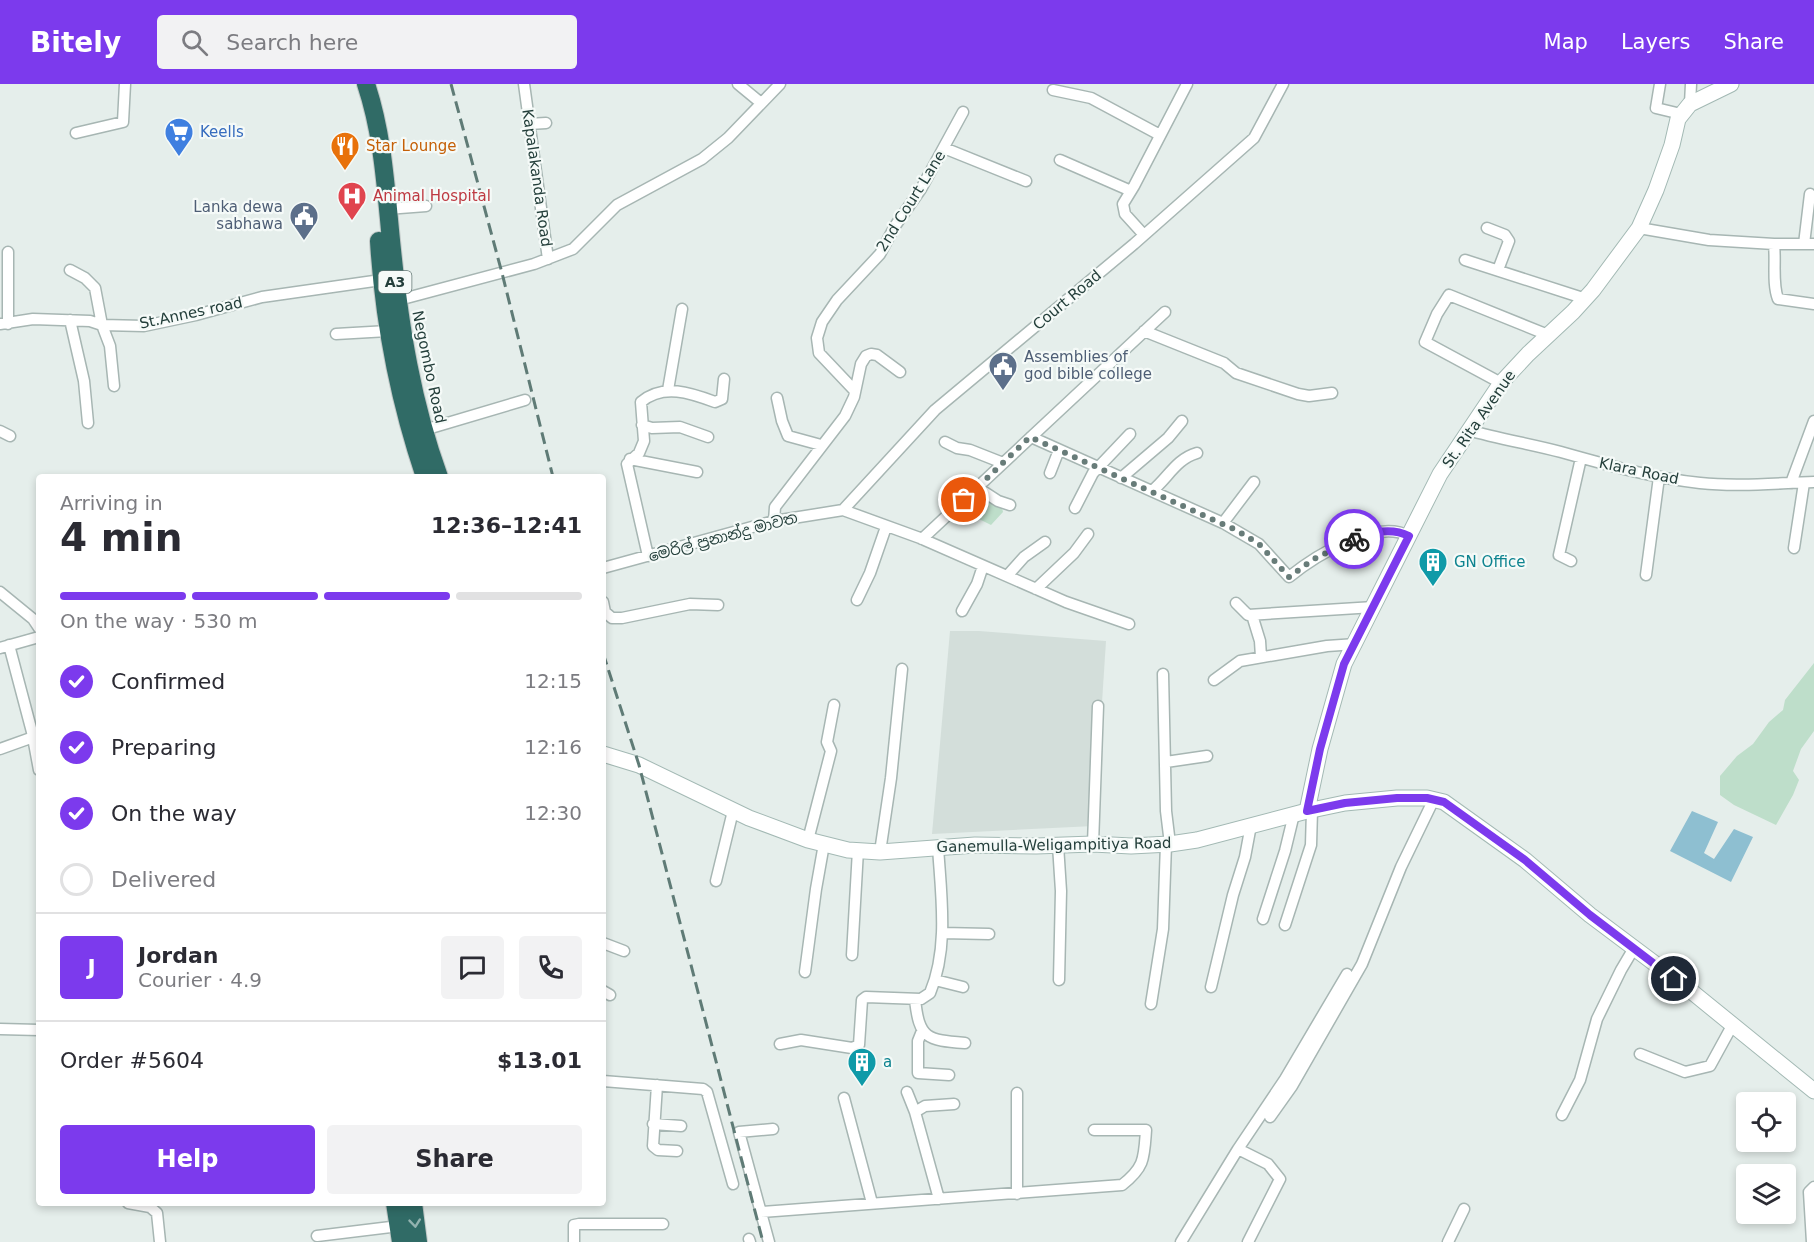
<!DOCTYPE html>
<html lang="en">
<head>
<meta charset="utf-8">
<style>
	:root { --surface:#fff; --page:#f2f2f3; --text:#2b2b33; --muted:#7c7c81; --line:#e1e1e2; --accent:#7c3aed }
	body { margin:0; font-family:"DejaVu Sans","Noto Sans Sinhala",sans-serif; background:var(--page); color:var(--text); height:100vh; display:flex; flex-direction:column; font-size:22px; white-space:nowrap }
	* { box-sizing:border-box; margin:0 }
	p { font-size:20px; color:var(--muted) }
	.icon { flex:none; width:33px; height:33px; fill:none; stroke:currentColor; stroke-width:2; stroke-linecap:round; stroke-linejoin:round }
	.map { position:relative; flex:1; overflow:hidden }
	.drawer { position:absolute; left:36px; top:390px; width:570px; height:732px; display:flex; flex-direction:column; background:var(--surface); border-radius:6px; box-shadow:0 3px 9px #0003 }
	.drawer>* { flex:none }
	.fabs { position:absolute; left:1736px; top:1008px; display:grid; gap:12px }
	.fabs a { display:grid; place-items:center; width:60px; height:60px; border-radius:6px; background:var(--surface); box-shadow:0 3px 9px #0003; font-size:30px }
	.pin { position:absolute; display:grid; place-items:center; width:51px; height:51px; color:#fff; margin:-26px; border:3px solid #fff; border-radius:50%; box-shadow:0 2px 6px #0007 }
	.courier { position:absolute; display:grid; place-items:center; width:60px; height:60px; margin:-30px; border:4px solid #7c3aed; border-radius:50%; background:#fff; color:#222; box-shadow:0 2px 8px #0007 }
	.head em { font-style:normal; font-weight:800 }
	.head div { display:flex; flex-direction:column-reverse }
	.head { display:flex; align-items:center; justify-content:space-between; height:102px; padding:0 24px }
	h1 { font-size:39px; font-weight:800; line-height:45px }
	.bar { display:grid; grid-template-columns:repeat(4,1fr); gap:9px 6px; align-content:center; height:72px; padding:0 24px }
	.bar i { height:8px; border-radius:4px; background:var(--line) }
	.bar .selected { background:var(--accent) }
	.bar p { grid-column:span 4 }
	.line { display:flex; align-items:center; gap:15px; padding:0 24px; border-top:2px solid var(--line) }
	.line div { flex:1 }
	.round { display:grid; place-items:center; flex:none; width:63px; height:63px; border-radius:6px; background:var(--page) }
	ol { padding:0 24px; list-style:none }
	li { display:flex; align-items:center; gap:18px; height:66px }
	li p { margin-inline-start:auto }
	li .icon { padding:6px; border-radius:50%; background:var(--accent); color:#fff; stroke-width:4 }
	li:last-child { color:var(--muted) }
	li i { width:33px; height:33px; border:3px solid var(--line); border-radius:50% }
	.primary-button { display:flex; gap:12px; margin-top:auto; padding:12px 24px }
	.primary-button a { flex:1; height:69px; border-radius:6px; background:var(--accent); color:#fff; font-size:24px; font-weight:800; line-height:69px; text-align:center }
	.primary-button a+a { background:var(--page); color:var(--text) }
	header { display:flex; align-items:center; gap:36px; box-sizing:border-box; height:84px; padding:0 30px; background:var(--accent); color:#fff }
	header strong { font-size:28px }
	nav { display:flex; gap:33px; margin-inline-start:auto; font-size:21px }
	.search { width:420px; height:54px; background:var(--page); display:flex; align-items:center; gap:15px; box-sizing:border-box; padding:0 21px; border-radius:6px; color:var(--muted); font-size:22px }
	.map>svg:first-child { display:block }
	.built { fill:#d3deda }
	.green { fill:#bedeca }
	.water { fill:#8ebfd1 }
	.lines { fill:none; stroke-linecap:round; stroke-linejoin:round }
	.street-casing { stroke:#a7b6b3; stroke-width:13 }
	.secondary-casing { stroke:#a3b9b4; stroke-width:17 }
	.highway-casing { stroke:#c2c9c8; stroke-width:20 }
	.street { stroke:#fff; stroke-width:10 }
	.secondary { stroke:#fff; stroke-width:15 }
	.highway { stroke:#306b66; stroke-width:18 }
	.rail { stroke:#5f7b76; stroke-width:3; stroke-dasharray:12 6; stroke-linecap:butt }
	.oneway { stroke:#92b2af }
	.done { stroke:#687c79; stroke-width:6; stroke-dasharray:0 10.8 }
	.route { stroke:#7c3aed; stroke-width:8 }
	.labels { text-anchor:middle; stroke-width:4.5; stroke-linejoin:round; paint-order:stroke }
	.shield { fill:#f5faf8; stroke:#637774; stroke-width:1.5 }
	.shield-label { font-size:14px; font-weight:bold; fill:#243f3b }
	.shop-label { font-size:15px; fill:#366cbe; stroke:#f5faf8; text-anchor:start }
	.food-label { font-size:15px; fill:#c56008; stroke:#f5faf8; text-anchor:start }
	.street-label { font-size:15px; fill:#243f3b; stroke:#f5faf8 }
	.health-label { font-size:15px; fill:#be3a42; stroke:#f5faf8; text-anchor:start }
	.service-label { font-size:15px; fill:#4e5e75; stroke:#f5faf8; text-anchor:end }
	.culture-label { font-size:15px; fill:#0d838f; stroke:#f5faf8; text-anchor:start }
</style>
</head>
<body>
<header>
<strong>Bitely</strong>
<div class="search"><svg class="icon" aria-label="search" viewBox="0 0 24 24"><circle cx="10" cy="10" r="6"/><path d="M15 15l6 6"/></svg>Search here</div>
<nav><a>Map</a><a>Layers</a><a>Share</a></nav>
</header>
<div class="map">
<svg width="1814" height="1158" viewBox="0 0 1814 1158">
	<rect width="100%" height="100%" fill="#e5eeeb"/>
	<path class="built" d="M950 547H979L1106 557 1094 742 932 750Z"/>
	<path class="green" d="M978 405 1002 424 1003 428 991 441 979 435 963 419Z
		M1814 579V647L1801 665 1793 687 1799 696 1793 711 1776 741 1734 721 1720 711V692L1737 672 1753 660 1769 638 1783 626 1785 616Z"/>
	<path class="water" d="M1692 727 1718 738 1704 769 1714 775 1734 745 1753 753 1731 798 1670 767Z"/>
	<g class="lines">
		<g class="street-casing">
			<path id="street" d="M524 0 548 175
				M738 0 761 19
				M1660 0 1656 24 1681 30
				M1053 6 1091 14 1160 51
				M1690 20 1691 0
				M529 40 546 39
				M76 49 123 38 125 0
				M944 64 1026 97
				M1060 76 1131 107
				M387 125 426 122
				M1487 144 1505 151 1509 157 1498 186
				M1639 144 1709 156 1774 160H1814
				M1144 151 1125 130 1123 120 1134 102 1187 0
				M1774 160C1776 178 1772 199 1778 215L1814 220
				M1804 160 1810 110
				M1465 176 1586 215
				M70 186 85 194 95 204 102 241 110 262 114 302
				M395 217 534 180 573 165 617 121 702 75 728 54 780 0
				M70 236 84 297 88 339
				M0 240 33 235 90 237 102 241 144 242 196 231 262 213 381 196
				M8 240V168
				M1144 247 1224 279 1236 289 1298 310 1309 312 1332 309
				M336 250 388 247
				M1501 299 1425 258 1437 230 1449 211 1548 251
				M668 306 682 225
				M855 307 819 269 817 254 822 238 837 216 880 170 895 142 921 105 963 28
				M777 314 782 337 788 352 821 361
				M642 341 652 344 680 343 708 353
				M424 346 525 316
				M1468 346C1499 355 1531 360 1561 368 1607 381 1653 394 1700 399 1738 403 1776 399 1814 398
				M0 347 10 352
				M1031 353 1223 439 1259 460 1289 493C1315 472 1376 434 1409 452
				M945 358 957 364 970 366 1003 379
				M630 375 697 388
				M1050 389 1059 366
				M1121 394 1168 354 1182 337
				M1791 399 1814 337
				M978 404 998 417 1010 421
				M1152 407C1168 394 1176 375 1197 369
				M1075 424 1093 389 1130 350
				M843 426 935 326 1134 160 1254 54 1283 0
				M774 437 775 423 845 332 854 313 861 280 866 272 871 270 877 271 900 288
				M1223 439 1254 398
				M922 455 1165 228
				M1794 464 1804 399
				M648 472 627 380 639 369 644 357 641 318C663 299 691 309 715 318L722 315 724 295
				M1571 477 1559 471 1581 374
				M603 484 774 437 843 426 920 454 1066 518 1129 540
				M1646 491 1659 393
				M1007 492 1024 473 1045 458
				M1036 505 1074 469 1088 450
				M0 508 33 535 39 544
				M857 516 870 489 886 443
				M603 518 605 528 612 534H622L690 520 718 521
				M1236 519 1248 531 1374 523
				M962 527 977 500 983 482
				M1252 531 1260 557 1261 573
				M9 561 32 648 39 686
				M0 564 39 553
				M1163 590 1166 727 1170 760
				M1214 596 1240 577 1327 562 1356 560
				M0 665 39 651
				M1166 678 1207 672
				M808 756 831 667 827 658 834 621
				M1093 760 1098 622
				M1058 761 1061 807 1059 896
				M880 768 891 694 902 585
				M716 797 733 727
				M1263 835 1285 767 1294 730
				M1285 841 1311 761 1312 726
				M942 849 989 850
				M603 859 624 867
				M852 871 858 766
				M805 888 816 805 824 760
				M935 896 963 903
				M1211 903 1233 811 1245 773 1251 741
				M603 907 610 911
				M915 915C919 955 927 956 965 959
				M1151 920 1163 845 1166 760
				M0 945 39 946
				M922 947 918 957V989L949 991
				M780 960 801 956 852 964 859 961 862 916 866 913 921 915 930 909C949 864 941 811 938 763
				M1640 970 1685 988 1710 982 1733 940
				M603 997 703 1005 707 1008 733 1100
				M657 1001 653 1062 658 1066 677 1067
				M907 1008 915 1028 939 1115
				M1017 1009V1110
				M844 1014 872 1119
				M915 1028 925 1022 954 1020
				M1562 1031 1580 996 1597 935 1621 886 1634 864
				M1270 1033 1292 1002 1362 880 1401 783 1434 715
				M653 1040 681 1042
				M1238 1065 1268 1080 1280 1095 1248 1158
				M128 1119 150 1123 157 1129 160 1158
				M761 1128 1122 1101C1145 1083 1144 1074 1146 1046H1094
				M317 1152 399 1142
				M749 1155 750 1158
				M574 1158V1141L579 1140H663
				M769 1158 739 1048 773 1045
				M1181 1158 1238 1065 1285 995 1347 890
				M1448 1158 1464 1125
				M1812 1158 1809 1108 1814 1103"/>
		</g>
		<g class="secondary-casing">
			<path id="secondary" d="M603 670 639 681 749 734 808 756 848 766 880 768 975 761 1036 762 1093 760 1131 762 1170 760 1197 756 1307 727 1345 719 1397 714H1427L1444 718 1525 776 1590 831 1686 903 1814 1007
				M1307 727 1320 665 1344 580 1440 390 1501 299 1528 270 1573 228 1593 206 1639 144 1656 106 1672 61 1678 35 1690 20 1731 0"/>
		</g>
		<g class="highway-casing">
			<path id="highway" d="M366 0C384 54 386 110 392 166 400 244 412 319 439 393
				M379 157C384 239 399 316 425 393
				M395 1119 401 1158
				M413 1119 418 1158"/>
		</g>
		<use href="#street" class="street"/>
		<use href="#secondary" class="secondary"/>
		<use href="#highway" class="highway"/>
		<path class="rail" d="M451 0 502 189 553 393
			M603 569 639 681 763 1158"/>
	</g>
	<defs><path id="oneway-chevron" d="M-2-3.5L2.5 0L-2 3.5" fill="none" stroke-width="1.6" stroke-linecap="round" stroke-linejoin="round" transform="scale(1.5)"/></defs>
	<use class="oneway" href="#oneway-chevron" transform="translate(415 1139) rotate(84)"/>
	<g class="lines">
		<path class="done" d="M964 416 1030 353 1236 446 1259 460 1289 493 1314 475 1354 455"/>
		<path class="route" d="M1354 455C1372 448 1391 443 1409 452L1344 580 1320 665 1307 727 1345 719 1397 714H1427L1444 718 1525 776 1590 831 1674 895"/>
	</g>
	<defs>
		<g id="supermarket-pin" transform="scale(1.5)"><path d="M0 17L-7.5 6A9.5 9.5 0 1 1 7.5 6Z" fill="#3f7fe0" stroke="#f5faf8"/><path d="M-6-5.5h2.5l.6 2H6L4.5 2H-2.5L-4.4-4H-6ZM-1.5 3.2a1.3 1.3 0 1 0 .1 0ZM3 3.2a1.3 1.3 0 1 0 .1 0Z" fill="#fff"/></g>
		<g id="restaurant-pin" transform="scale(1.5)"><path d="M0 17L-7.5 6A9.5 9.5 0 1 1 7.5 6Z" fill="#e8710a" stroke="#f5faf8"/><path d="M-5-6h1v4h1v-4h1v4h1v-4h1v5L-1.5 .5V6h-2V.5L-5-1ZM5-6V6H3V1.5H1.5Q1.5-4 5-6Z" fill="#fff"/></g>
		<g id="hospital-pin" transform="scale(1.5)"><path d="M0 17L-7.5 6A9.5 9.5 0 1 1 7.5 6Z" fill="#e0444e" stroke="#f5faf8"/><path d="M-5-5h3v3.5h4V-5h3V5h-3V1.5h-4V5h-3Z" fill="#fff"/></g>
		<g id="civic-pin" transform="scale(1.5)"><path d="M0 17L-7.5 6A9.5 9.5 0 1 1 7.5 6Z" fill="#5c6f8a" stroke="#f5faf8"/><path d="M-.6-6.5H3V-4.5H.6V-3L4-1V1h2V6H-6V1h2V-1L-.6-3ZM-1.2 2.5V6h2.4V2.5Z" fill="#fff"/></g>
		<g id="building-pin" transform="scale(1.5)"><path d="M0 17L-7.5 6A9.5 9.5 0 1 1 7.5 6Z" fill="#0f9aa8" stroke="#f5faf8"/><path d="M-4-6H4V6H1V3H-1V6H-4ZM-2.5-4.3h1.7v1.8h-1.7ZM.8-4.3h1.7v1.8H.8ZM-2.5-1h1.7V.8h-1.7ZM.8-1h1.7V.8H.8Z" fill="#fff"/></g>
	</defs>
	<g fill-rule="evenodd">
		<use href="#supermarket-pin" x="179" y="48"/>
		<use href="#restaurant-pin" x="345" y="62"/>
		<use href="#hospital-pin" x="352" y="112"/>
		<use href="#civic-pin" x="304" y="132"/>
		<use href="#civic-pin" x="1003" y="282"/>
		<use href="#building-pin" x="1433" y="478"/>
		<use href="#building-pin" x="862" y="978"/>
	</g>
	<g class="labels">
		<rect class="shield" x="378.5" y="187" width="33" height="22" rx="4.5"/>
		<g class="shield-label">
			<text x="395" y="203">A3</text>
		</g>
		<g class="shop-label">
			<text x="200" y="53">Keells</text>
		</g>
		<g class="food-label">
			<text x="366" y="67">Star Lounge</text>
		</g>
		<g class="street-label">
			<text transform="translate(537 94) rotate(82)" y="5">Kapalakanda Road</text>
			<text transform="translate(911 117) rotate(-58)" y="5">2nd Court Lane</text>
			<text transform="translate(1067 216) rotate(-40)" y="5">Court Road</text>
			<text transform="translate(191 229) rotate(-12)" y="5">St.Annes road</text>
			<text transform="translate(429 283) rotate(78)" y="5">Negombo Road</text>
			<text transform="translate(1479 335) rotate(-55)" y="5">St. Rita Avenue</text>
			<text transform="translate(1639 387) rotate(12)" y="5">Klara Road</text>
			<text transform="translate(723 453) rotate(-15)" y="5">මෙරිල් ප්‍රනාන්දු මාවත</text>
			<text transform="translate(1054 761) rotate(-1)" y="5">Ganemulla-Weligampitiya Road</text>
		</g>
		<g class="health-label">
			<text x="373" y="117">Animal Hospital</text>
		</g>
		<g class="service-label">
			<text x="283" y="128">Lanka dewa<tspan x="283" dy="17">sabhawa</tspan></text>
			<text x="1024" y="278" text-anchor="start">Assemblies of<tspan x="1024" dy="17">god bible college</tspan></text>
		</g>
		<g class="culture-label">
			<text x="1454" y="483">GN Office</text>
			<text x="883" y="983">a</text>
		</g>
	</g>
</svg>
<div class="fabs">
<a><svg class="icon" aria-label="locate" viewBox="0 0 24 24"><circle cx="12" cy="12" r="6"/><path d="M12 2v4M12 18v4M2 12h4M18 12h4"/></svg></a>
<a><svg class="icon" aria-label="layers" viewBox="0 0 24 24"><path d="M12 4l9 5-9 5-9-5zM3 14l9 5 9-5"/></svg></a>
</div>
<div class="pin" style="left:964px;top:416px;background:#ea580c"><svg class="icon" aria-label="bag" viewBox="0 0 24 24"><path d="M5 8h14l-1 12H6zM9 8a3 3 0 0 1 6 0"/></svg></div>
<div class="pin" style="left:1674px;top:895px;background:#1f2937"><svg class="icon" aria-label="home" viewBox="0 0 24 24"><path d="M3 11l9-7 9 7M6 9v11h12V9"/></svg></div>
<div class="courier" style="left:1354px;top:455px"><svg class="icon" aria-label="bike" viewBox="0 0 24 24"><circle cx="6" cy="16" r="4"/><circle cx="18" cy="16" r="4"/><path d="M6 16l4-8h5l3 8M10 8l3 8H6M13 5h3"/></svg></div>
<section class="drawer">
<div class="head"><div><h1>4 min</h1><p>Arriving in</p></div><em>12:36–12:41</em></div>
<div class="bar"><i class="selected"></i><i class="selected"></i><i class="selected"></i><i></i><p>On the way · 530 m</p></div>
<ol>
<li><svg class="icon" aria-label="check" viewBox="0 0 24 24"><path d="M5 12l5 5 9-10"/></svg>Confirmed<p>12:15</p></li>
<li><svg class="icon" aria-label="check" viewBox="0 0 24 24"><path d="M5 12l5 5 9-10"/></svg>Preparing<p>12:16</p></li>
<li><svg class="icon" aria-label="check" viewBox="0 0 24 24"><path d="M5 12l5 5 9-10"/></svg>On the way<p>12:30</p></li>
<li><i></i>Delivered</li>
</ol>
<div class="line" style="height:108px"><b class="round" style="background:var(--accent);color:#fff">J</b><div><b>Jordan</b><p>Courier · 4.9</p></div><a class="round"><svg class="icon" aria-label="chat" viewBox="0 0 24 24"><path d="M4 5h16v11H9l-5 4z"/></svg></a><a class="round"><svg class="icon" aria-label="phone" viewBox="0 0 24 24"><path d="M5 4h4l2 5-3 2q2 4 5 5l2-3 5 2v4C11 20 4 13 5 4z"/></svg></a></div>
<div class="line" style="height:78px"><div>Order #5604</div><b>$13.01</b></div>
<div class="primary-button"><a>Help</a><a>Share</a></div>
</section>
</div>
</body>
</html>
